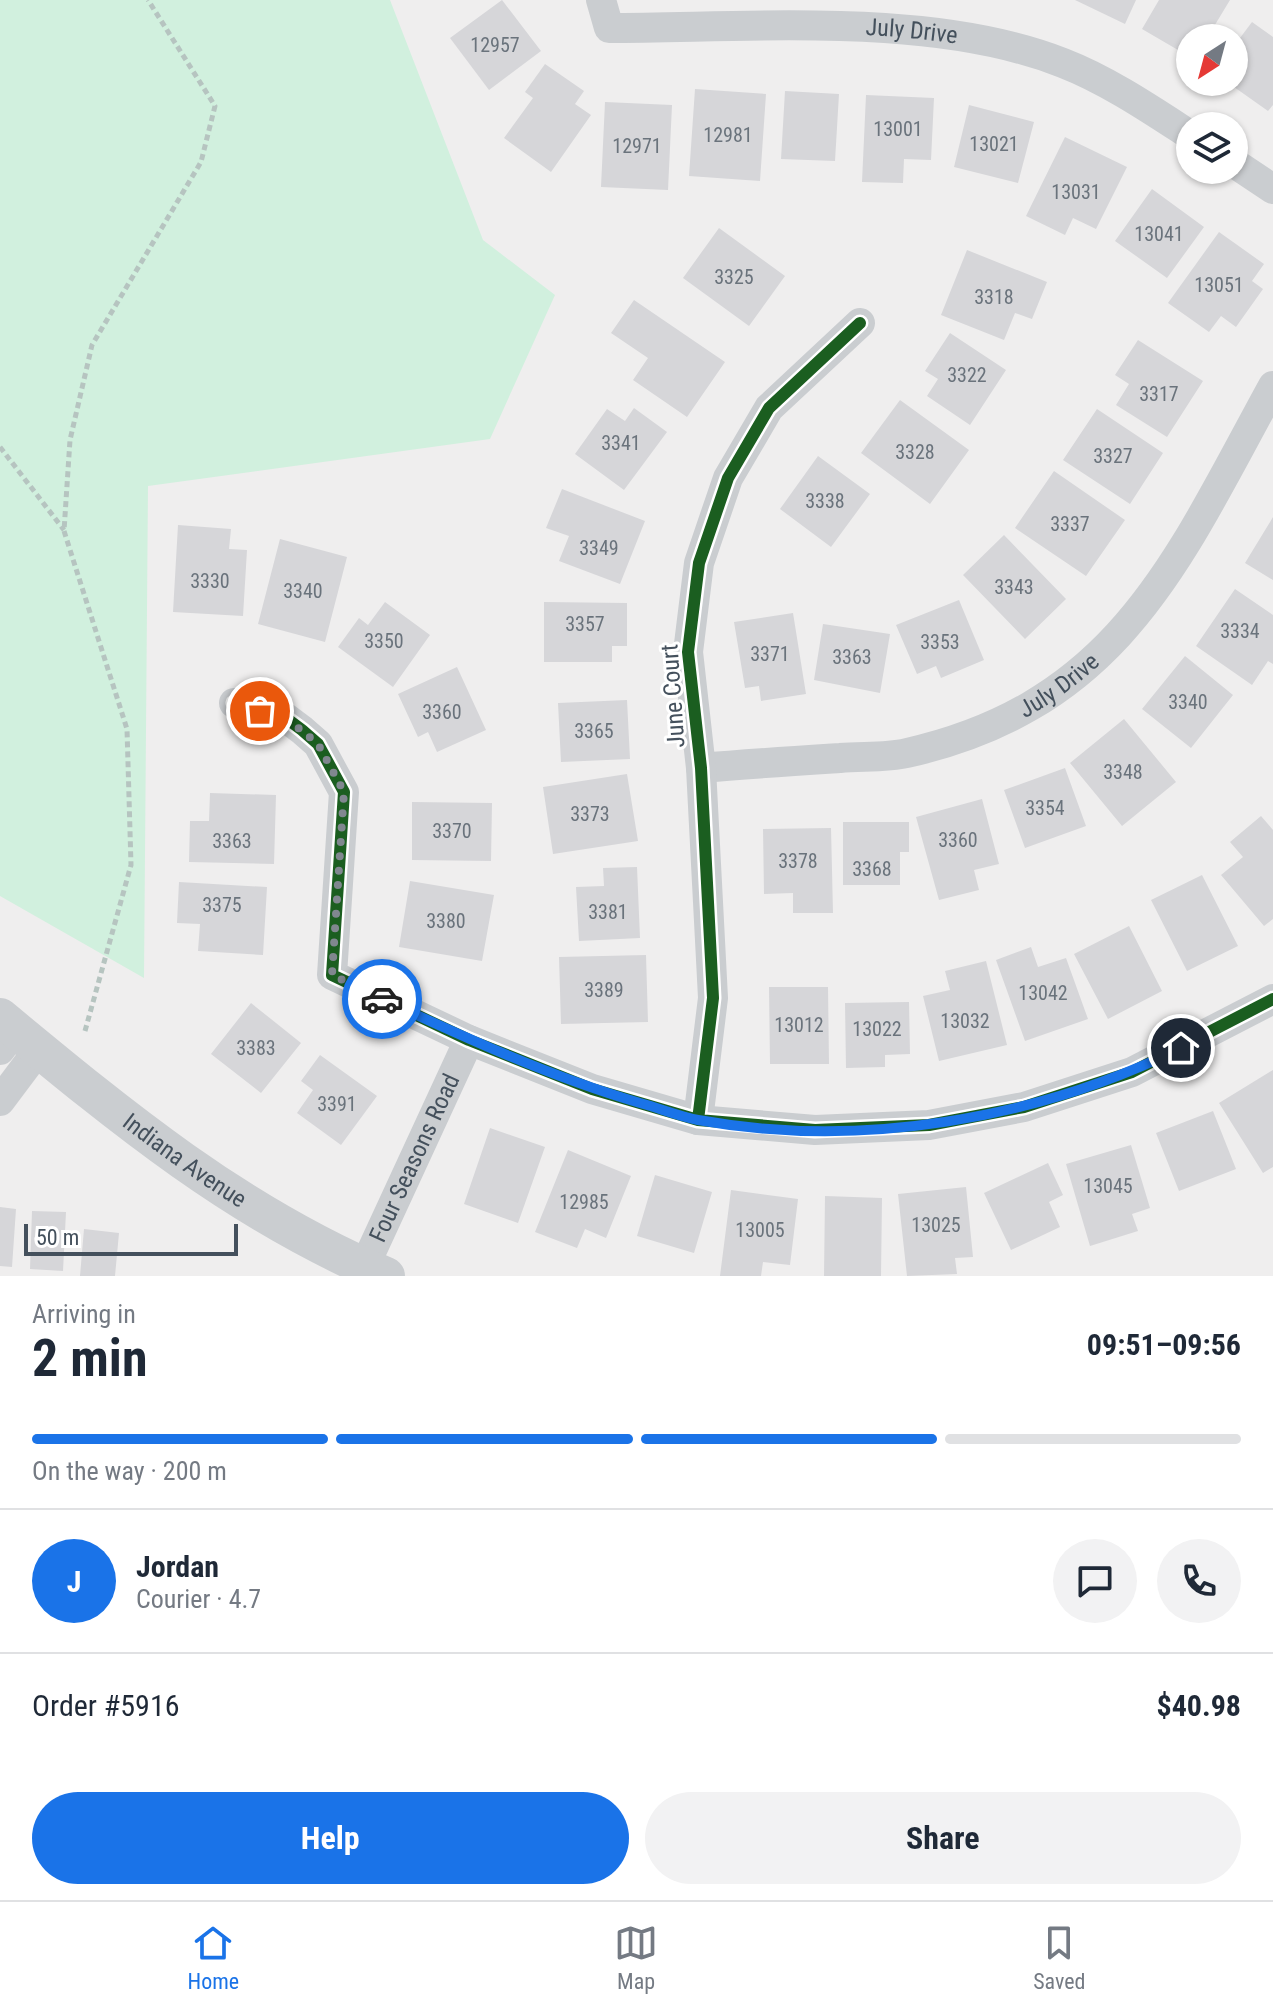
<!DOCTYPE html>
<html lang="en">
<head>
<meta charset="utf-8">
<style>
	:root { --surface:#fff; --page:#f2f2f3; --text:#1f2937; --muted:#747a83; --line:#e0e1e3; --accent:#1a73e8 }
	body { margin:0; font-family:"Roboto Condensed",sans-serif; background:var(--page); color:var(--text); height:100vh; display:flex; flex-direction:column; font-size:30px; white-space:nowrap }
	* { box-sizing:border-box; margin:0 }
	p { font-size:26px; color:var(--muted) }
	.icon { flex:none; width:44px; height:44px; fill:none; stroke:currentColor; stroke-width:2; stroke-linecap:round; stroke-linejoin:round }
	.map { position:relative; height:1276px; overflow:hidden }
	.sheet { display:flex; flex-direction:column; background:var(--surface); flex:1 }
	.sheet>* { flex:none }
	.needle { width:52px; rotate:216deg }
	.buttons { position:absolute; left:1176px; top:24px; display:grid; gap:16px }
	.buttons a { display:grid; place-items:center; width:72px; height:72px; border-radius:50%; background:var(--surface); box-shadow:0 2px 6px #0004; font-size:40px }
	.scale { position:absolute; left:24px; bottom:20px; width:214px; box-sizing:border-box; padding-left:8px; border:4px solid #44505c; border-top:0; font-size:22px; line-height:28px; white-space:nowrap; color:#44505c; -webkit-text-stroke:6px #fff; paint-order:stroke }
	.pin { position:absolute; display:grid; place-items:center; width:68px; height:68px; color:#fff; margin:-34px; border:4px solid #fff; border-radius:50%; box-shadow:0 2px 8px #0007 }
	.courier { position:absolute; display:grid; place-items:center; width:80px; height:80px; margin:-40px; border:6px solid #1a73e8; border-radius:50%; background:#fff; color:#222; box-shadow:0 2px 10px #0007 }
	.summary em { font-style:normal; font-weight:700 }
	.summary div { display:flex; flex-direction:column-reverse }
	.summary { display:flex; align-items:center; justify-content:space-between; height:136px; padding:0 32px }
	h1 { font-size:52px; font-weight:700; line-height:60px }
	.bar { display:grid; grid-template-columns:repeat(4,1fr); gap:12px 8px; align-content:center; height:96px; padding:0 32px }
	.bar i { height:10px; border-radius:6px; background:var(--line) }
	.bar .active { background:var(--accent) }
	.bar p { grid-column:span 4 }
	.line { display:flex; align-items:center; gap:20px; padding:0 32px; border-top:2px solid var(--line) }
	.line div { flex:1 }
	.round { display:grid; place-items:center; flex:none; width:84px; height:84px; border-radius:42px; background:var(--page) }
	.primary-button { display:flex; gap:16px; margin-top:auto; padding:16px 32px }
	.primary-button a { flex:1; height:92px; border-radius:48px; background:var(--accent); color:#fff; font-size:32px; font-weight:700; line-height:92px; text-align:center }
	.primary-button a+a { background:var(--page); color:var(--text) }
	.tab-bar { display:flex; justify-content:space-around; align-items:center; height:112px; border-top:2px solid var(--line); background:var(--surface); font-size:22px; color:var(--muted) }
	.tab-bar a { display:grid; justify-items:center; gap:4px }
	.tab-bar .active { color:var(--accent) }
	.map>svg:first-child { display:block }
	.green { fill:#d1f0de }
	.building { fill:#d6d6d9 }
	.lines { fill:none; stroke-linecap:round; stroke-linejoin:round }
	.path { stroke:#b6c4c0; stroke-width:5; stroke-dasharray:6 4; stroke-linecap:butt }
	.minor { stroke:#cacdd0; stroke-width:30 }
	.tertiary { stroke:#cacdd0; stroke-width:38 }
	.cycleway-casing { stroke:#fff; stroke-width:17 }
	.cycleway { stroke:#1b5e20; stroke-width:12 }
	.done { stroke:#80878f; stroke-width:8; stroke-dasharray:0 14.4 }
	.route { stroke:#1a73e8; stroke-width:10 }
	.labels { text-anchor:middle; stroke-width:6; stroke-linejoin:round; paint-order:stroke }
	.number-label { font-size:20px; fill:#6a737c }
	.street-label { font-size:24px; fill:#44505c; stroke:#fff }
</style>
</head>
<body>
<div class="map">
<svg width="1273" height="1276" viewBox="0 0 1273 1276">
	<rect width="100%" height="100%" fill="#efeeee"/>
	<path class="green" d="M0 0H390L483 240 555 295 490 439 148 486 144 978 0 896Z"/>
	<path class="building" d="M502 0 541 51 489 90 450 38Z
		M1075 0H1136L1125 24Z
		M1159 0H1230L1207 38H1190V57L1142 29Z
		M1252 22 1273 37V105L1268 111 1227 82H1234V46Z
		M545 64 584 91 575 104 591 115 551 172 504 138 533 98 525 92Z
		M695 89 766 94 760 181 689 176Z
		M785 91 839 94 835 161 781 159Z
		M866 95 934 98 931 160 904 159 903 183 862 182Z
		M605 102 672 105 668 190 601 187Z
		M969 105 1034 122 1018 183 954 167Z
		M1065 137 1127 167 1096 229 1073 218 1065 235 1026 216Z
		M1152 189 1204 227 1167 278 1115 241Z
		M719 228 785 276 749 326 683 278Z
		M1219 232 1264 264 1252 281 1263 289 1236 327 1221 316 1209 332 1168 303Z
		M967 250 1047 282 1032 319 1015 313 1004 340 941 315Z
		M634 300 725 362 687 417 633 380 648 358 611 333Z
		M950 333 1006 370 970 425 927 396 938 379 925 371Z
		M1138 340 1203 381 1167 437 1116 405 1129 384 1115 375Z
		M900 400 969 450 930 504 861 453Z
		M634 408 667 432 624 490 575 454 607 409 625 421Z
		M1097 409 1163 453 1130 504 1063 460Z
		M818 456 870 494 831 547 780 509Z
		M1054 471 1125 520 1086 576 1015 528Z
		M562 489 645 521 620 584 559 561 569 536 546 528Z
		M1273 517V580L1245 563Z
		M178 525 231 529 229 549 247 550 243 616 173 612Z
		M1004 535 1066 599 1025 639 963 575Z
		M280 539 347 557 325 642 258 624Z
		M1235 589 1273 615V664L1268 661 1252 685 1196 646Z
		M959 600 984 660 941 678 936 666 917 674 896 625Z
		M385 602 430 635 393 687 338 647 359 618 368 625Z
		M544 602 627 603V646H612V662H544Z
		M793 613 806 694 761 701 759 686 745 688 734 622Z
		M823 624 890 634 880 693 814 680Z
		M1185 656 1233 695 1191 748 1142 709Z
		M457 667 486 730 437 752 428 732 418 737 398 694Z
		M627 700 630 759 561 762 558 703Z
		M1124 719 1176 782 1122 826 1070 763Z
		M1065 768 1086 826 1025 848 1004 790Z
		M627 774 638 841 553 854 543 787Z
		M210 793 276 795 274 864 189 862 190 821H209Z
		M982 799 999 864 974 870 979 890 939 900 916 817Z
		M412 802 492 803 491 861 412 860Z
		M1261 816 1273 830V919L1264 926 1221 875 1243 857 1230 842Z
		M843 822H909V852H900V885H843Z
		M831 828 833 913H793V893L764 894 763 829Z
		M637 867 640 938 579 941 576 887 604 886 603 868Z
		M1202 875 1238 946 1187 971 1151 900Z
		M410 881 494 895 482 961 399 947Z
		M179 882 267 887 263 955 198 951 200 924 177 923Z
		M1129 926 1162 991 1108 1019 1074 954Z
		M1031 947 1038 967 1066 958 1088 1019 1025 1041 996 960Z
		M646 955 648 1022 561 1024 559 957Z
		M986 961 1007 1045 939 1061 923 996 950 990 945 971Z
		M769 987H828L829 1064H770Z
		M909 1002 910 1054 885 1055V1067L846 1068 845 1003Z
		M251 1003 301 1043 261 1093 211 1054Z
		M320 1055 377 1096 341 1145 297 1113 313 1090 301 1081Z
		M1273 1070V1167L1263 1173 1219 1103Z
		M1213 1111 1236 1169 1179 1191 1156 1133Z
		M490 1128 545 1147 518 1223 464 1204Z
		M1131 1145 1150 1208 1132 1214 1138 1231 1090 1246 1066 1164Z
		M568 1150 631 1176 606 1238 585 1229 577 1248 535 1232Z
		M1048 1163 1063 1195 1049 1202 1060 1227 1011 1250 984 1193Z
		M655 1175 712 1192 694 1253 637 1236Z
		M966 1187 973 1257 955 1258 957 1274 907 1276 898 1194Z
		M731 1190 798 1199 790 1265 763 1262 761 1276H720Z
		M825 1196 882 1198 881 1276H824Z
		M0 1207 16 1209 12 1267 0 1266Z
		M32 1211 66 1212 63 1271 30 1269Z
		M84 1229 119 1233 115 1276H80Z"/>
	<g class="lines">
		<path class="path" d="M0 447 64 530
			M85 1031 131 865 127 729 64 531 70 440 92 345 201 162 215 106 148 0"/>
		<g class="minor">
			<path id="s1" d="M601 0 609 28C750 28 931 11 1063 63 1107 80 1150 109 1190 135"/>
			<path d="M1234 163 1273 189"/>
			<path d="M234 703 286 718 302 730 318 744 344 792 332 975 469 1040 592 1089 698 1120 815 1130 929 1125 1024 1107 1132 1072 1273 999"/>
			<path id="s2" d="M701 768C747 764 794 761 840 758 862 756 886 758 907 753 1120 705 1178 559 1273 386"/>
			<path d="M0 1050 15 1030"/>
			<path d="M0 1101 39 1049"/>
			<path d="M698 1120 713 998 701 768 688 652 699 563 728 478 769 408 860 323"/>
			<path id="s3" d="M360 1276 469 1040"/>
		</g>
		<path class="tertiary" id="s4" d="M0 1017C122 1118 237 1213 386 1276"/>
		<g class="cycleway-casing">
			<path id="cycleway" d="M234 703 286 718 302 730 318 744 344 792 332 975 469 1040 592 1089 698 1120 815 1130 929 1125 1024 1107 1132 1072 1273 999
				M698 1120 713 998 701 768 688 652 699 563 728 478 769 408 860 323"/>
		</g>
		<use href="#cycleway" class="cycleway"/>
	</g>
	<g class="lines">
		<path class="done" d="M260 711 286 718 318 744 344 792 332 975 382 999"/>
		<path class="route" d="M382 999C466 1038 551 1077 640 1103 659 1108 678 1116 698 1120 859 1149 1035 1120 1181 1048"/>
	</g>
	<g class="labels">
		<g class="number-label">
			<text x="495" y="52">12957</text>
			<text x="898" y="136">13001</text>
			<text x="728" y="142">12981</text>
			<text x="994" y="151">13021</text>
			<text x="637" y="153">12971</text>
			<text x="1076" y="199">13031</text>
			<text x="1159" y="241">13041</text>
			<text x="734" y="284">3325</text>
			<text x="1219" y="292">13051</text>
			<text x="994" y="304">3318</text>
			<text x="967" y="382">3322</text>
			<text x="1159" y="401">3317</text>
			<text x="621" y="450">3341</text>
			<text x="915" y="459">3328</text>
			<text x="1113" y="463">3327</text>
			<text x="825" y="508">3338</text>
			<text x="1070" y="531">3337</text>
			<text x="599" y="555">3349</text>
			<text x="210" y="588">3330</text>
			<text x="1014" y="594">3343</text>
			<text x="303" y="598">3340</text>
			<text x="585" y="631">3357</text>
			<text x="1240" y="638">3334</text>
			<text x="384" y="648">3350</text>
			<text x="940" y="649">3353</text>
			<text x="770" y="661">3371</text>
			<text x="852" y="664">3363</text>
			<text x="1188" y="709">3340</text>
			<text x="442" y="719">3360</text>
			<text x="594" y="738">3365</text>
			<text x="1123" y="779">3348</text>
			<text x="1045" y="815">3354</text>
			<text x="590" y="821">3373</text>
			<text x="452" y="838">3370</text>
			<text x="958" y="847">3360</text>
			<text x="232" y="848">3363</text>
			<text x="798" y="868">3378</text>
			<text x="872" y="876">3368</text>
			<text x="222" y="912">3375</text>
			<text x="608" y="919">3381</text>
			<text x="446" y="928">3380</text>
			<text x="604" y="997">3389</text>
			<text x="1043" y="1000">13042</text>
			<text x="965" y="1028">13032</text>
			<text x="799" y="1032">13012</text>
			<text x="877" y="1036">13022</text>
			<text x="256" y="1055">3383</text>
			<text x="337" y="1111">3391</text>
			<text x="1108" y="1193">13045</text>
			<text x="584" y="1209">12985</text>
			<text x="936" y="1232">13025</text>
			<text x="760" y="1237">13005</text>
		</g>
		<g class="street-label">
			<text dy="8" stroke="none"><textPath href="#s1" startOffset="332">July Drive</textPath></text>
			<text dy="8" stroke="none"><textPath href="#s2" startOffset="374">July Drive</textPath></text>
			<text transform="translate(673 696) rotate(-94)" y="8">June Court</text>
			<text dy="8" stroke="none"><textPath href="#s3" startOffset="130">Four Seasons Road</textPath></text>
			<text dy="8" stroke="none"><textPath href="#s4" startOffset="234">Indiana Avenue</textPath></text>
		</g>
	</g>
</svg>
<div class="buttons">
<a><svg class="needle" viewBox="-14 -14 28 28"><path d="M0-13l5 13h-10z" fill="#e53935"/><path d="M0 13l5-13h-10z" fill="#747a83"/></svg></a>
<a><svg class="icon" aria-label="layers" viewBox="0 0 24 24"><path d="M12 4l9 5-9 5-9-5zM3 14l9 5 9-5"/></svg></a>
</div>
<div class="scale">50 m</div>
<div class="pin" style="left:260px;top:711px;background:#ea580c"><svg class="icon" aria-label="bag" viewBox="0 0 24 24"><path d="M5 8h14l-1 12H6zM9 8a3 3 0 0 1 6 0"/></svg></div>
<div class="pin" style="left:1181px;top:1048px;background:#1f2937"><svg class="icon" aria-label="home" viewBox="0 0 24 24"><path d="M3 11l9-7 9 7M6 9v11h12V9"/></svg></div>
<div class="courier" style="left:382px;top:999px"><svg class="icon" aria-label="car" viewBox="0 0 24 24"><path d="M5 17H2v-5l4-1 3-4h7l3 4 3 1v5h-3M9 17h6M6 11h13"/><circle cx="7" cy="17" r="2"/><circle cx="17" cy="17" r="2"/></svg></div>
</div>
<section class="sheet">
<div class="summary"><div><h1>2 min</h1><p>Arriving in</p></div><em>09:51–09:56</em></div>
<div class="bar"><i class="active"></i><i class="active"></i><i class="active"></i><i></i><p>On the way · 200 m</p></div>
<div class="line" style="height:144px"><b class="round" style="background:var(--accent);color:#fff">J</b><div><b>Jordan</b><p>Courier · 4.7</p></div><a class="round"><svg class="icon" aria-label="chat" viewBox="0 0 24 24"><path d="M4 5h16v11H9l-5 4z"/></svg></a><a class="round"><svg class="icon" aria-label="phone" viewBox="0 0 24 24"><path d="M5 4h4l2 5-3 2q2 4 5 5l2-3 5 2v4C11 20 4 13 5 4z"/></svg></a></div>
<div class="line" style="height:104px"><div>Order #5916</div><b>$40.98</b></div>
<div class="primary-button"><a>Help</a><a>Share</a></div>
</section>
<nav class="tab-bar">
<a class="active"><svg class="icon" aria-label="home" viewBox="0 0 24 24"><path d="M3 11l9-7 9 7M6 9v11h12V9"/></svg>Home</a>
<a><svg class="icon" aria-label="map" viewBox="0 0 24 24"><path d="M3 6l6-2 6 2 6-2v14l-6 2-6-2-6 2zM9 4v14M15 6v14"/></svg>Map</a>
<a><svg class="icon" aria-label="saved" viewBox="0 0 24 24"><path d="M7 4h10v16l-5-4-5 4z"/></svg>Saved</a>
</nav>
</body>
</html>
